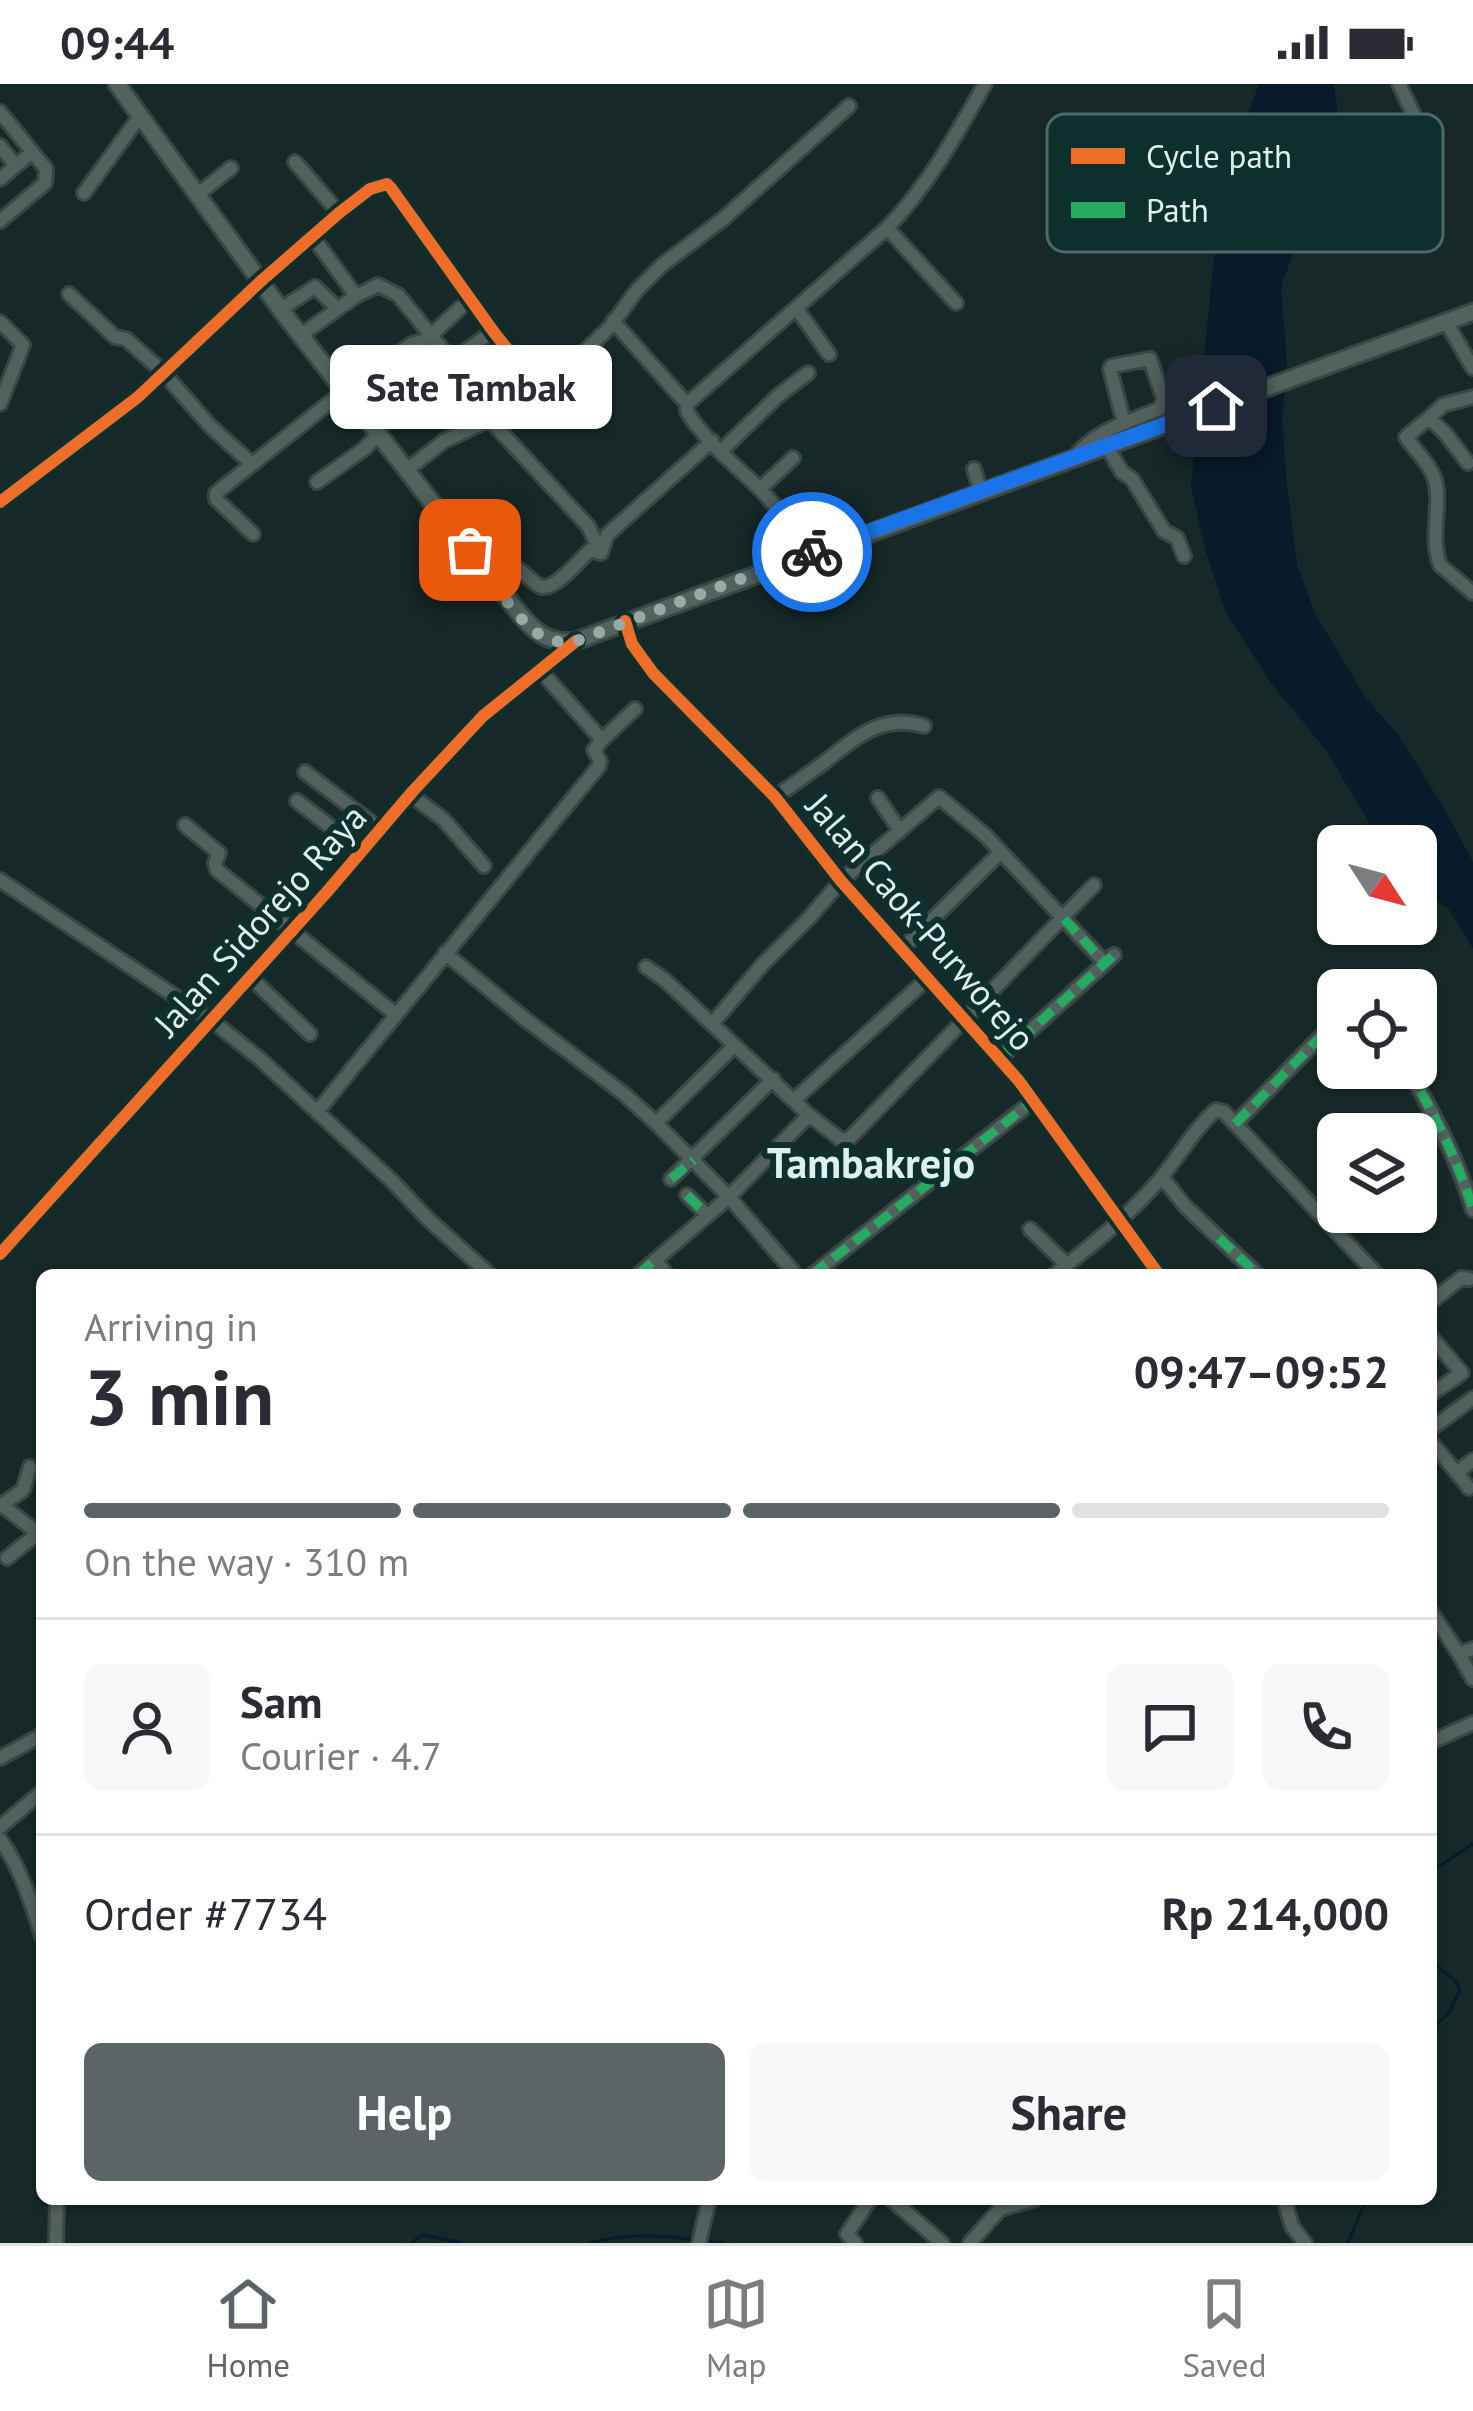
<!DOCTYPE html>
<html lang="en">
<head>
<meta charset="utf-8">
<style>
	:root { --surface:#fff; --page:#f7f7f7; --text:#2b2b33; --muted:#7c7c81; --line:#e1e1e2; --accent:#5c6468 }
	body { margin:0; font-family:"PT Sans",sans-serif; background:var(--page); color:var(--text); height:100vh; display:flex; flex-direction:column; font-size:45px; white-space:nowrap }
	* { box-sizing:border-box; margin:0 }
	p { font-size:39px; color:var(--muted) }
	.icon { flex:none; width:66px; height:66px; fill:none; stroke:currentColor; stroke-width:2; stroke-linecap:round; stroke-linejoin:round }
	.map { position:relative; flex:1; overflow:hidden }
	.sheet { position:absolute; left:36px; top:1185px; width:1401px; height:936px; display:flex; flex-direction:column; background:var(--surface); border-radius:18px; box-shadow:0 3px 9px #0004 }
	.sheet>* { flex:none }
	.needle { width:78px; rotate:126deg }
	.buttons { position:absolute; left:1317px; top:741px; display:grid; gap:24px }
	.buttons a { display:grid; place-items:center; width:120px; height:120px; border-radius:18px; background:var(--surface); box-shadow:0 3px 9px #0004; font-size:60px }
	.pin { position:absolute; display:grid; place-items:center; width:102px; height:102px; color:#fff; margin:-51px; border-radius:24px; box-shadow:0 6px 18px #0006 }
	.courier { position:absolute; display:grid; place-items:center; width:120px; height:120px; margin:-60px; border:9px solid #1a73e8; border-radius:50%; background:#fff; color:#222; box-shadow:0 3px 15px #0007 }
	.bubble { position:absolute; height:84px; border-radius:18px; background:var(--surface); box-shadow:0 3px 9px #0004; font-size:39px; font-weight:600; line-height:84px; text-align:center }
	.overview em { font-style:normal; font-weight:600 }
	.overview div { display:flex; flex-direction:column-reverse }
	.overview { display:flex; align-items:center; justify-content:space-between; height:204px; padding:0 48px }
	h1 { font-size:78px; font-weight:600; line-height:90px }
	.bar { display:grid; grid-template-columns:repeat(4,1fr); gap:18px 12px; align-content:center; height:144px; padding:0 48px }
	.bar i { height:15px; border-radius:9px; background:var(--line) }
	.bar .current { background:var(--accent) }
	.bar p { grid-column:span 4 }
	.line { display:flex; align-items:center; gap:30px; padding:0 48px; border-top:3px solid var(--line) }
	.line div { flex:1 }
	.round { display:grid; place-items:center; flex:none; width:126px; height:126px; border-radius:18px; background:var(--page) }
	.button { display:flex; gap:24px; margin-top:auto; padding:24px 48px }
	.button a { flex:1; height:138px; border-radius:18px; background:var(--accent); color:#fff; font-size:48px; font-weight:600; line-height:138px; text-align:center }
	.button a+a { background:var(--page); color:var(--text) }
	.status { display:flex; justify-content:space-between; align-items:center; height:84px; padding:0 60px; background:var(--surface); direction:ltr }
	.status svg { height:33px; fill:currentColor }
	.dock { display:flex; justify-content:space-around; align-items:center; height:168px; border-top:3px solid var(--line); background:var(--surface); font-size:33px; color:var(--muted) }
	.dock a { display:grid; justify-items:center; gap:6px }
	.dock .current { color:var(--accent) }
	.map>svg:first-child { display:block }
	.water { fill:#071b2a }
	.lines { fill:none; stroke-linecap:round; stroke-linejoin:round }
	.stream { stroke:#071b2a; stroke-width:3 }
	.minor-casing { stroke:#384644; stroke-width:18 }
	.major-casing { stroke:#384644; stroke-width:21 }
	.minor { stroke:#52605e; stroke-width:12 }
	.major { stroke:#52635e; stroke-width:15 }
	.quiet { stroke:#26ab63; stroke-width:9; stroke-dasharray:18 9; stroke-linecap:butt }
	.cycleway-casing { stroke:#0e302d; stroke-width:20 }
	.cycleway { stroke:#ee6e29; stroke-width:12 }
	.done { stroke:#98aaa8; stroke-width:12; stroke-dasharray:0 21.6 }
	.route { stroke:#1a73e8; stroke-width:15 }
	.labels { text-anchor:middle; stroke-width:12; stroke-linejoin:round; paint-order:stroke }
	.street-label { font-size:36px; fill:#def0ee; stroke:#0e302d }
	.quarter-label { font-size:42px; font-weight:bold; fill:#def0ee; stroke:#0e302d }
	.key { fill:#0e302d; stroke:#4c6a67; stroke-width:3 }
	.key-label { font-size:33px; fill:#def0ee }
</style>
</head>
<body>
<div class="status"><b>09:44</b><svg viewBox="0 0 49 12"><path d="M0 12V9h3v3zM5 12V6h3v6zM10 12V3h3v9zM15 12V0h3v12zM26 1h20v11H26zM47 4h2v5h-2z"/></svg></div>
<div class="map">
<svg width="1473" height="2159" viewBox="0 0 1473 2159">
	<rect width="100%" height="100%" fill="#162827"/>
	<path class="water" d="M1259 0H1334L1338 31 1322 94 1281 202 1287 281 1282 335 1287 402 1297 480 1315 530 1365 613 1397 649 1444 724 1473 778V865L1448 824 1416 804V762H1383L1326 666 1271 599 1226 529 1205 465 1191 403 1214 175 1239 53Z"/>
	<g class="lines">
		<path class="stream" d="M1431 1788 1473 1760
			M1431 1876 1457 1899 1460 1906 1448 1930 1431 1945
			M705 2157 723 2159
			M411 2159 423 2151 461 2159
			M590 2159C623 2149 661 2151 695 2156
			M1348 2159 1366 2115"/>
		<g class="minor-casing">
			<path id="minor" d="M1399 0 1423 50
				M0 28 46 85 45 99 0 137
				M0 62 15 81
				M295 78 339 129
				M0 95 32 68
				M84 109 140 32
				M197 111 231 84
				M887 144 956 219
				M313 153 356 212
				M69 210 115 253 126 255 162 287 210 342 252 380
				M796 224 829 270
				M281 225 315 203 337 224
				M613 237 687 320
				M0 238 23 261 0 320
				M1446 238 1473 284
				M301 251 356 212 378 201 398 211 452 277 493 247
				M1429 334 1443 321 1473 313
				M490 336 588 442 601 469
				M1107 363 1122 388 1132 395 1164 447 1177 454 1184 472
				M722 366 779 311 808 289
				M1073 375C1093 347 1128 338 1159 325L1164 316 1150 275 1112 282 1110 285 1124 339
				M1468 379 1445 349 1429 334 1406 353C1415 367 1428 377 1434 393 1443 418 1429 451 1440 481L1473 509
				M974 385 981 409
				M407 386 444 357 517 323 576 283 585 267 610 243 637 206 662 181 723 135 849 22
				M317 398 364 365 379 350
				M760 405 793 374
				M0 418 138 313 261 197 339 129 370 105 387 100 391 104 493 247 541 308
				M253 450 216 415V409L344 307 412 260 426 256 471 214
				M815 467 760 405 714 362 693 337 687 327V320L887 144C928 102 956 51 985 0
				M495 499 509 487 518 485C525 489 535 501 542 503 556 505 581 475 590 466L601 469 607 451 712 357
				M625 537 632 560 653 589 775 713 841 797 1019 997 1159 1191
				M539 585 602 656 635 625
				M305 688 381 746
				M412 712 443 735 484 782
				M775 713C791 702 807 691 822 680 854 655 881 629 924 642
				M878 714 900 747
				M297 717 362 767
				M185 741 219 769 215 779 217 786 395 930
				M0 796 211 936 260 975 392 1097 427 1134 490 1191
				M903 864 1001 768
				M445 869 525 935 624 1010 656 1039
				M646 883 665 896 809 1031 840 1055 848 1056 1094 801
				M250 893 310 950
				M712 940 763 880 809 834 841 797 939 713 985 751 1104 878
				M735 961 656 1039 729 1113 796 1191
				M999 975 1114 871
				M1407 984C1434 1029 1458 1076 1473 1126
				M794 1016 928 894
				M317 1028 599 682 600 677 594 666 602 656
				M1235 1040 1338 935
				M1162 1093 1185 1122 1258 1191
				M671 1095 773 995
				M687 1111 706 1130
				M1030 1145 1067 1181
				M0 1170 326 809 413 707 483 632 576 557
				M655 1176 667 1191
				M638 1191 729 1113 809 1031
				M812 1191 1033 1017
				M1054 1191C1092 1161 1130 1131 1161 1094 1180 1071 1194 1045 1216 1026L1224 1028 1377 1191
				M1431 1218 1461 1194 1469 1195
				M1431 1253 1462 1289 1431 1310
				M1431 1345 1473 1314
				M1431 1358 1457 1389 1473 1376
				M1457 1389 1469 1404
				M0 1420 42 1452
				M0 1422 23 1406 30 1383
				M7 1474 38 1449
				M1431 1528 1459 1570
				M1473 1565 1459 1570 1473 1595
				M1431 1658 1473 1639
				M0 1674 42 1651
				M0 1743 42 1708
				M0 1755C21 1785 31 1817 42 1852
				M891 2115 942 2159
				M1284 2115 1292 2142 1305 2159
				M56 2159 57 2115
				M699 2159 709 2115
				M855 2159 847 2150 870 2115
				M970 2159 1000 2125 1035 2115"/>
		</g>
		<g class="major-casing">
			<path id="major" d="M117 0 287 234 515 524C532 546 547 561 576 557L1473 228"/>
		</g>
		<use href="#minor" class="minor"/>
		<use href="#major" class="major"/>
		<path class="quiet" d="M1064 835 1104 878
			M999 975 1114 871
			M1407 984C1434 1029 1458 1076 1473 1126
			M1235 1040 1338 935
			M671 1095 694 1076
			M687 1111 706 1130
			M1219 1154 1258 1191
			M638 1191 655 1176
			M812 1191 1033 1017
			M1370 1191 1374 1187"/>
		<g class="cycleway-casing">
			<path id="cycleway" d="M0 418 138 313 261 197 339 129 370 105 387 100 391 104 493 247 541 308
				M625 537 632 560 653 589 775 713 841 797 1019 997 1159 1191
				M0 1170 326 809 413 707 483 632 576 557"/>
		</g>
		<use href="#cycleway" class="cycleway"/>
	</g>
	<g class="lines">
		<path class="done" d="M470 466C489 491 519 542 547 555 557 559 566 558 576 557L812 468"/>
		<path class="route" d="M812 468 1216 322"/>
	</g>
	<g class="labels">
		<g class="street-label">
			<text transform="translate(260 836) rotate(-48)" y="13">Jalan Sidorejo Raya</text>
			<text transform="translate(921 838) rotate(49)" y="13">Jalan Caok-Purworejo</text>
		</g>
		<g class="quarter-label">
			<text x="871" y="1094">Tambakrejo</text>
		</g>
	</g>
	<rect x="1047" y="30" width="396" height="138" rx="18" class="key"/>
	<rect x="1071" y="64" width="54" height="16" fill="#ee6e29"/>
	<rect x="1071" y="118" width="54" height="16" fill="#26ab63"/>
	<g class="key-label">
		<text x="1146" y="84">Cycle path</text>
		<text x="1146" y="138">Path</text>
	</g>
</svg>
<div class="buttons">
<a><svg class="needle" viewBox="-14 -14 28 28"><path d="M0-13l5 13h-10z" fill="#e53935"/><path d="M0 13l5-13h-10z" fill="#7c7c81"/></svg></a>
<a><svg class="icon" aria-label="locate" viewBox="0 0 24 24"><circle cx="12" cy="12" r="6"/><path d="M12 2v4M12 18v4M2 12h4M18 12h4"/></svg></a>
<a><svg class="icon" aria-label="layers" viewBox="0 0 24 24"><path d="M12 4l9 5-9 5-9-5zM3 14l9 5 9-5"/></svg></a>
</div>
<div class="pin" style="left:470px;top:466px;background:#ea580c"><svg class="icon" aria-label="bag" viewBox="0 0 24 24"><path d="M5 8h14l-1 12H6zM9 8a3 3 0 0 1 6 0"/></svg></div>
<div class="pin" style="left:1216px;top:322px;background:#1f2937"><svg class="icon" aria-label="home" viewBox="0 0 24 24"><path d="M3 11l9-7 9 7M6 9v11h12V9"/></svg></div>
<div class="courier" style="left:812px;top:468px"><svg class="icon" aria-label="bike" viewBox="0 0 24 24"><circle cx="6" cy="16" r="4"/><circle cx="18" cy="16" r="4"/><path d="M6 16l4-8h5l3 8M10 8l3 8H6M13 5h3"/></svg></div>
<div class="bubble" style="left:330px;top:261px;width:282px">Sate Tambak</div>
<section class="sheet">
<div class="overview"><div><h1>3 min</h1><p>Arriving in</p></div><em>09:47–09:52</em></div>
<div class="bar"><i class="current"></i><i class="current"></i><i class="current"></i><i></i><p>On the way · 310 m</p></div>
<div class="line" style="height:216px"><a class="round"><svg class="icon" aria-label="person" viewBox="0 0 24 24"><circle cx="12" cy="8" r="4"/><path d="M4 21q1-7 8-7t8 7"/></svg></a><div><b>Sam</b><p>Courier · 4.7</p></div><a class="round"><svg class="icon" aria-label="chat" viewBox="0 0 24 24"><path d="M4 5h16v11H9l-5 4z"/></svg></a><a class="round"><svg class="icon" aria-label="phone" viewBox="0 0 24 24"><path d="M5 4h4l2 5-3 2q2 4 5 5l2-3 5 2v4C11 20 4 13 5 4z"/></svg></a></div>
<div class="line" style="height:156px"><div>Order #7734</div><b>Rp 214,000</b></div>
<div class="button"><a>Help</a><a>Share</a></div>
</section>
</div>
<nav class="dock">
<a class="current"><svg class="icon" aria-label="home" viewBox="0 0 24 24"><path d="M3 11l9-7 9 7M6 9v11h12V9"/></svg>Home</a>
<a><svg class="icon" aria-label="map" viewBox="0 0 24 24"><path d="M3 6l6-2 6 2 6-2v14l-6 2-6-2-6 2zM9 4v14M15 6v14"/></svg>Map</a>
<a><svg class="icon" aria-label="saved" viewBox="0 0 24 24"><path d="M7 4h10v16l-5-4-5 4z"/></svg>Saved</a>
</nav>
</body>
</html>
